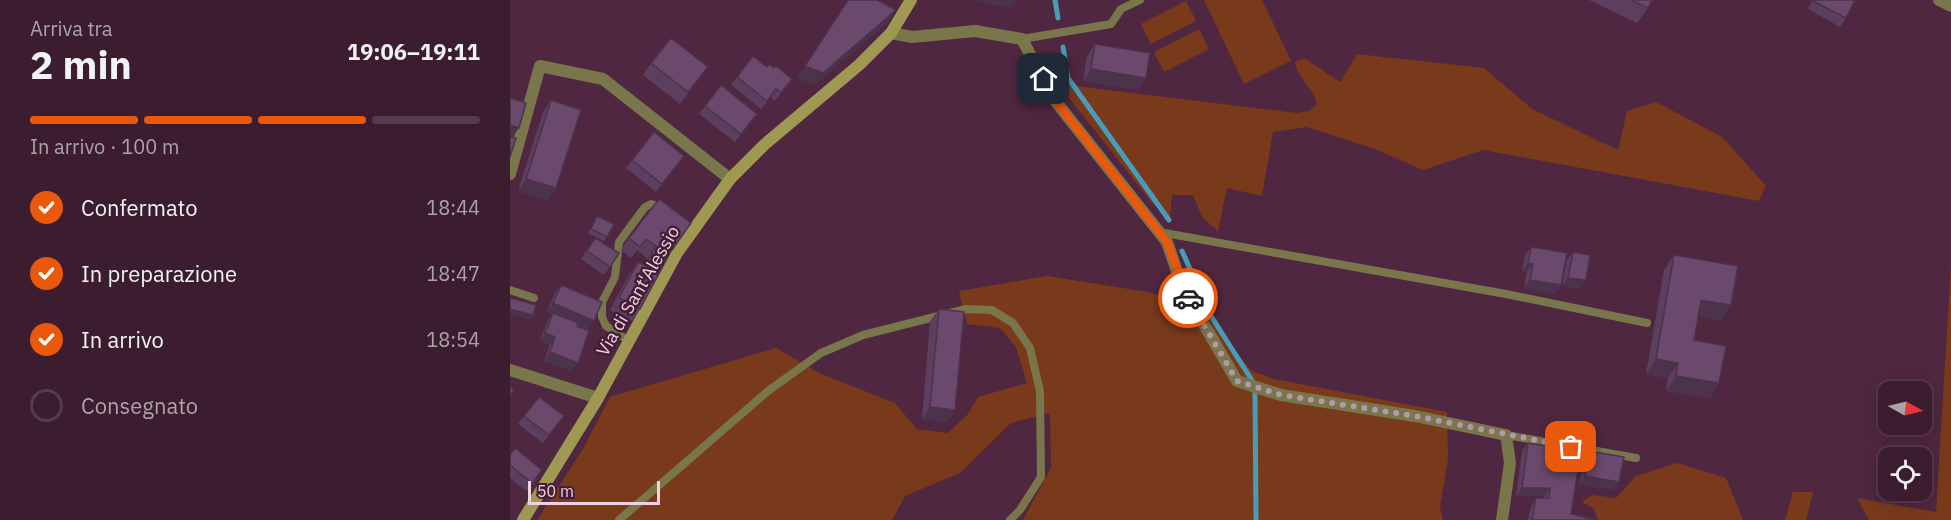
<!DOCTYPE html>
<html lang="it">
<head>
<meta charset="utf-8">
<style>
	:root { --surface:#3c1d30; --page:#472a3c; --text:#f1f3f6; --muted:#aca2ab; --line:#553b4c; --accent:#ea580c }
	body { margin:0; font-family:"IBM Plex Sans",sans-serif; background:var(--page); color:var(--text); height:100vh; display:flex; flex-direction:column; font-size:22px; white-space:nowrap }
	* { box-sizing:border-box; margin:0 }
	p { font-size:20px; color:var(--muted) }
	.icon { flex:none; width:33px; height:33px; fill:none; stroke:currentColor; stroke-width:2; stroke-linecap:round; stroke-linejoin:round }
	.map { position:relative; flex:1; overflow:hidden }
	.side { display:flex; flex-direction:column; background:var(--surface); width:510px }
	.side>* { flex:none }
	.needle { width:39px; rotate:98deg }
	.tools { position:absolute; left:1368px; top:381px; display:grid; gap:12px }
	.tools a { display:grid; place-items:center; width:54px; height:54px; border-radius:12px; background:var(--surface); box-shadow:0 3px 15px #0003,0 0 0 2px var(--line); font-size:30px }
	.scale { position:absolute; left:18px; bottom:15px; width:132px; box-sizing:border-box; padding-left:6px; border:3px solid #edd2e1; border-top:0; font-size:16px; line-height:21px; white-space:nowrap; color:#edd2e1; -webkit-text-stroke:4px #451d36; paint-order:stroke }
	.pin { position:absolute; display:grid; place-items:center; width:51px; height:51px; color:#fff; margin:-26px; border-radius:12px; box-shadow:0 3px 9px #0006 }
	.courier { position:absolute; display:grid; place-items:center; width:60px; height:60px; margin:-30px; border:4px solid #ea580c; border-radius:50%; background:#fff; color:#222; box-shadow:0 2px 8px #0007 }
	.headline em { font-style:normal; font-weight:800 }
	.headline div { display:flex; flex-direction:column-reverse }
	.headline { display:flex; align-items:center; justify-content:space-between; height:102px; padding:0 30px }
	h1 { font-size:39px; font-weight:800; line-height:45px }
	.bar { display:grid; grid-template-columns:repeat(4,1fr); gap:9px 6px; align-content:center; height:72px; padding:0 30px }
	.bar i { height:8px; border-radius:4px; background:var(--line) }
	.bar .on { background:var(--accent) }
	.bar p { grid-column:span 4 }
	ol { padding:0 30px; list-style:none }
	li { display:flex; align-items:center; gap:18px; height:66px }
	li p { margin-inline-start:auto }
	li .icon { padding:6px; border-radius:50%; background:var(--accent); color:#fff; stroke-width:4 }
	li:last-child { color:var(--muted) }
	li i { width:33px; height:33px; border:3px solid var(--line); border-radius:50% }
	main { display:flex; flex:1; min-height:0 }
	.map>svg:first-child { display:block }
	.green { fill:#793a1b }
	.lines { fill:none; stroke-linecap:round; stroke-linejoin:round }
	.stream { stroke:#479cb9; stroke-width:5 }
	.lane { stroke:#79764b; stroke-width:8 }
	.street { stroke:#79764b; stroke-width:12 }
	.secondary { stroke:#9e9852; stroke-width:12 }
	.wall { fill:#5c3f5e }
	.shaded-wall { fill:#4b334c }
	.building { fill:#6b496d; stroke:#4b334c; stroke-width:1.5 }
	.done { stroke:#b696a9; stroke-width:6; stroke-dasharray:0 10.8 }
	.route { stroke:#ea580c; stroke-width:8 }
	.labels { text-anchor:middle; stroke-width:5; stroke-linejoin:round; paint-order:stroke }
	.street-label { font-size:18px; fill:#edd2e1; stroke:#451d36 }
</style>
</head>
<body>
<main>
<section class="side">
<div class="headline"><div><h1>2 min</h1><p>Arriva tra</p></div><em>19:06–19:11</em></div>
<div class="bar"><i class="on"></i><i class="on"></i><i class="on"></i><i></i><p>In arrivo · 100 m</p></div>
<ol>
<li><svg class="icon" aria-label="check" viewBox="0 0 24 24"><path d="M5 12l5 5 9-10"/></svg>Confermato<p>18:44</p></li>
<li><svg class="icon" aria-label="check" viewBox="0 0 24 24"><path d="M5 12l5 5 9-10"/></svg>In preparazione<p>18:47</p></li>
<li><svg class="icon" aria-label="check" viewBox="0 0 24 24"><path d="M5 12l5 5 9-10"/></svg>In arrivo<p>18:54</p></li>
<li><i></i>Consegnato</li>
</ol>
</section>
<div class="map">
<svg width="1441" height="520" viewBox="0 0 1441 520">
	<rect width="100%" height="100%" fill="#502740"/>
	<path class="green" d="M694 0H752L781 61 734 84Z
		M676 1 686 21 641 44 631 24Z
		M689 29 699 49 654 72 644 52Z
		M847 54 974 68 1022 109 1108 150 1117 111 1146 102 1212 137 1256 186 1249 201 973 150 913 170 865 149 797 127 763 132 752 196 717 188 708 231 692 217 683 195H662L660 218 643 204 548 84 786 113 799 111 807 104C803 87 787 78 785 62L794 58 830 82Z
		M1441 265V520H1359L1347 498 1426 512Z
		M537 276 638 292 696 307 720 345 742 371 764 379 937 412 938 459 930 507 933 520H513L541 468 540 413 501 423 450 473 395 496 382 520H27L73 449 100 397 266 348 309 373 385 403 407 429 438 433 458 414 468 397 517 383 506 347 490 328 457 324 449 291Z
		M1167 463 1216 478 1233 520H1088L1083 508 1072 502 1082 495 1106 498 1126 476Z
		M1283 492H1303L1296 520H1275Z"/>
	<g class="lines">
		<path class="stream" d="M545 0 548 18
			M553 47 558 78 659 220
			M672 251 701 316 743 382
			M745 391 746 520"/>
		<path class="lane" d="M512 39 601 24 611 9 630 0
			M649 232 996 294 1137 323
			M0 290 24 298
			M119 341 96 326 92 317V302L105 277 109 242 135 207 141 204 155 209
			M996 435 1126 458
			M109 520 258 391 311 353 353 335 456 309 482 310 503 323 520 348 530 391 531 477 510 510 500 520"/>
		<path class="street" d="M1429 0 1441 6
			M381 33 402 37 465 31 512 39 543 98 657 242 673 289 727 381 771 395 905 416 996 435 1000 463 992 520
			M0 174 30 66 93 79 220 179
			M0 370 88 398"/>
		<path class="secondary" d="M13 520 88 398 167 253 220 179 254 145 349 65 381 33 401 0"/>
	</g>
	<path class="wall" d="M1079 0H1142L1138 8 1127 23Z
		M1302 0H1345L1336 18 1330 27 1298 9Z
		M585 44 636 78 628 90 573 81 577 56Z
		M141 63 198 67 170 104 133 75Z
		M227 77 276 87 265 101 261 97 251 109 221 85Z
		M41 100 46 188 38 200 8 191 33 112Z
		M195 106 247 114 225 142 189 114Z
		M122 160 168 164 146 192 116 168Z
		M87 216 97 237 94 241 78 233Z
		M181 223 160 253 130 309 122 321 100 310 120 273 128 262 134 264 137 258 127 250 121 258 111 250 119 238Z
		M85 238 109 253 94 275 71 259Z
		M1021 247 1051 285 1045 294 1014 288 1017 272 1012 271 1015 255Z
		M1063 252 1076 280 1070 289 1052 286 1057 260Z
		M1164 255 1211 320 1188 316 1184 340 1209 383 1199 398 1156 391 1158 378 1136 374 1154 270Z
		M51 285 78 329 67 325 62 371 34 361 40 345 30 341 37 322 42 314 37 312 45 293Z
		M429 309 445 410 437 422 412 419 420 321Z
		M14 416H54L33 443 8 424Z
		M1018 443 1061 514 1086 520H1018L1021 507 1026 498H1034V496H1006L1012 451Z
		M1079 451 1104 490 1069 484 1074 460Z
		M0 455 27 479 16 491 0 478Z"/>
	<path class="shaded-wall" d="M461 0H506L500 8Z
		M386 10 378 22 305 85 286 78 295 66Z
		M581 69 636 78 628 90 573 81Z
		M0 125 9 128 3 136 0 135Z
		M16 179 46 188 38 200 8 191Z
		M1018 263 1023 264 1017 272 1012 271Z
		M1058 278 1076 280 1070 289 1052 286Z
		M1020 280 1051 285 1045 294 1014 288Z
		M1191 300 1221 305 1211 320 1181 315Z
		M43 303 84 321 78 329 37 312Z
		M0 309 23 315 20 320 0 314Z
		M35 333 45 337 40 345 30 341Z
		M40 352 68 363 62 371 34 361Z
		M1146 359 1168 363 1158 378 1136 374Z
		M1166 376 1209 383 1199 398 1156 391Z
		M420 407 445 410 437 422 412 419Z
		M1075 476 1109 482 1104 490 1069 484Z
		M1012 488H1040L1034 496H1006Z"/>
	<path class="building" d="M338 0H367L386 10 313 73 295 66Z
		M1121 0H1142L1138 8Z
		M1304 0H1345L1336 18 1303 1Z
		M161 38 198 67 178 92 141 63Z
		M585 44 640 53 636 78 581 69Z
		M243 56 257 67 259 64 264 68 266 66 282 79 271 93 266 89 257 101 227 77Z
		M211 85 247 114 231 134 195 106Z
		M0 98 16 103 9 128 0 125Z
		M41 100 71 110 46 188 16 179Z
		M144 132 174 156 152 184 122 160Z
		M0 137 6 138 0 157Z
		M149 199 181 223 162 250 153 245 161 251 130 309 109 298 128 262 135 265 146 246 136 239 130 247 119 238Z
		M87 216 104 224 97 237 81 229Z
		M85 238 109 253 100 267 77 251Z
		M1021 247 1057 253 1051 285 1020 280 1023 264 1018 263Z
		M1063 252 1080 255 1076 280 1058 278Z
		M1164 255 1228 266 1221 305 1191 300 1184 340 1216 346 1209 383 1166 376 1168 363 1146 359Z
		M51 285 92 302 84 321 43 303Z
		M0 298 26 305 23 315 0 309Z
		M429 309 454 312 445 410 420 407Z
		M43 313 68 323 67 326 79 331 68 363 40 352 45 337 35 333Z
		M0 386 4 389 0 396Z
		M29 397 54 416 39 435 14 416Z
		M1018 443 1071 451 1061 514 1086 520H1022L1026 498H1039L1040 488H1012Z
		M5 448 32 470 22 483 0 465V455Z
		M1079 451 1114 457 1109 482 1075 476Z"/>
	<g class="lines">
		<path class="done" d="M678 298 727 381 771 395 905 416 1061 447"/>
		<path class="route" d="M534 79 543 98 657 242 678 298"/>
	</g>
	<g class="labels">
		<g class="street-label">
			<text transform="translate(128 291) rotate(-60)" y="6">Via di Sant'Alessio</text>
		</g>
	</g>
</svg>
<div class="tools">
<a><svg class="needle" viewBox="-14 -14 28 28"><path d="M0-13l5 13h-10z" fill="#e53935"/><path d="M0 13l5-13h-10z" fill="#aca2ab"/></svg></a>
<a><svg class="icon" aria-label="locate" viewBox="0 0 24 24"><circle cx="12" cy="12" r="6"/><path d="M12 2v4M12 18v4M2 12h4M18 12h4"/></svg></a>
</div>
<div class="scale">50 m</div>
<div class="pin" style="left:1061px;top:447px;background:#ea580c"><svg class="icon" aria-label="bag" viewBox="0 0 24 24"><path d="M5 8h14l-1 12H6zM9 8a3 3 0 0 1 6 0"/></svg></div>
<div class="pin" style="left:534px;top:79px;background:#1f2937"><svg class="icon" aria-label="home" viewBox="0 0 24 24"><path d="M3 11l9-7 9 7M6 9v11h12V9"/></svg></div>
<div class="courier" style="left:678px;top:298px"><svg class="icon" aria-label="car" viewBox="0 0 24 24"><path d="M5 17H2v-5l4-1 3-4h7l3 4 3 1v5h-3M9 17h6M6 11h13"/><circle cx="7" cy="17" r="2"/><circle cx="17" cy="17" r="2"/></svg></div>
</div>
</main>
</body>
</html>
